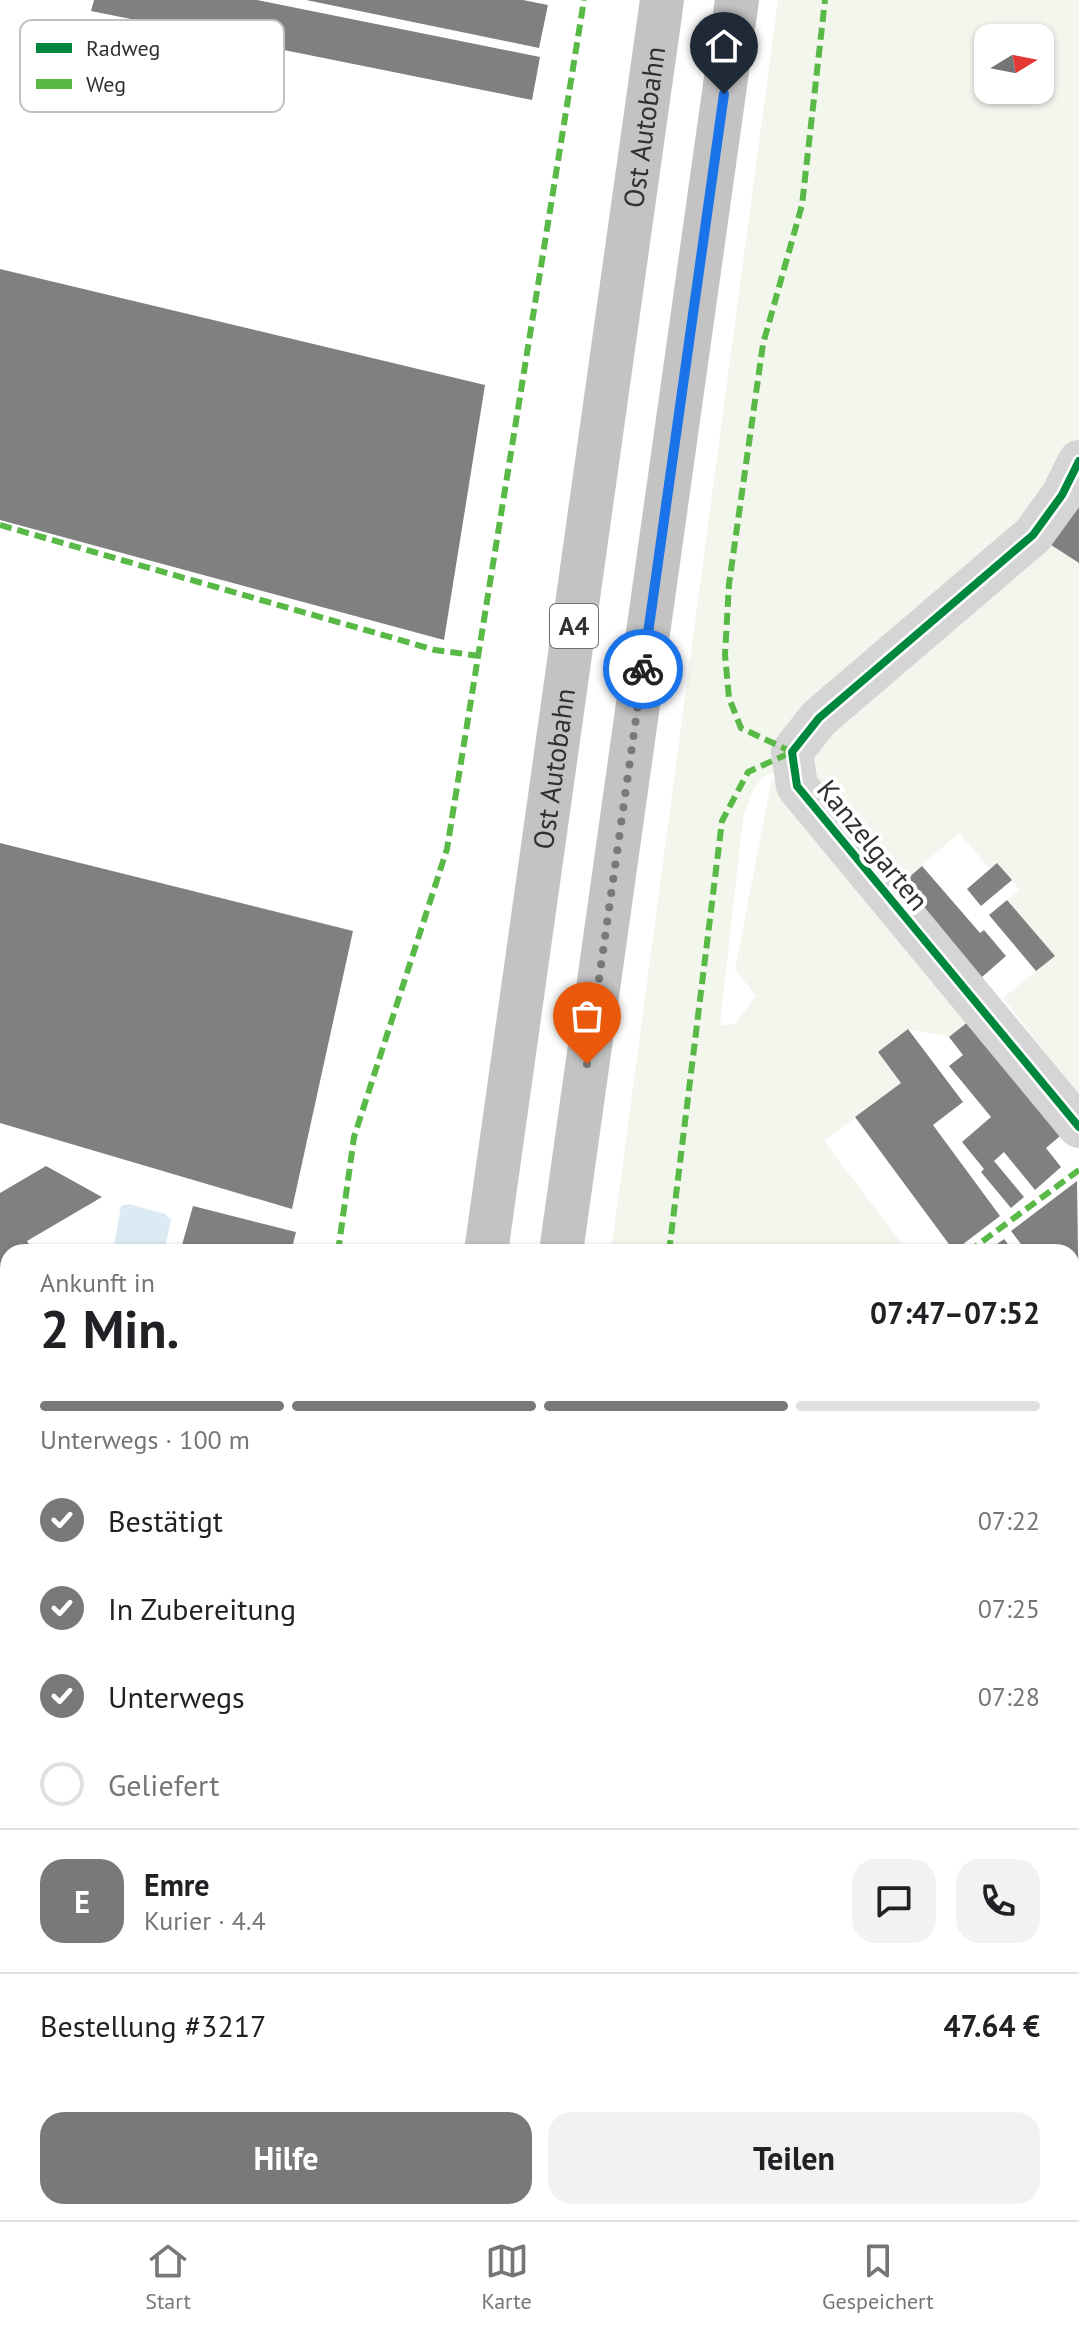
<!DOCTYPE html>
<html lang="de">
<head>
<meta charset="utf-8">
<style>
	:root { --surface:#fff; --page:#f2f2f2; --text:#202124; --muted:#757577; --line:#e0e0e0; --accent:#797979 }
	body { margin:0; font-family:"PT Sans",sans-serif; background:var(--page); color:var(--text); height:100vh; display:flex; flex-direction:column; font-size:30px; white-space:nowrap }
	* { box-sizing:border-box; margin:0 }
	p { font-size:26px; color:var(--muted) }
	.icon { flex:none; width:44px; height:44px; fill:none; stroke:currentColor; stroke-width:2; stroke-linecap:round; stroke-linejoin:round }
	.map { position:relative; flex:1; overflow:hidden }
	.details { position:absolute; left:0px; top:1244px; width:1080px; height:976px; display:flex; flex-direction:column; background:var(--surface); border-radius:24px 24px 0 0; box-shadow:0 2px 6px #0004 }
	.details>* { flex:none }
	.needle { width:52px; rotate:80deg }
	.controls { position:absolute; left:974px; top:24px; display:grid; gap:16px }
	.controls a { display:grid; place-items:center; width:80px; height:80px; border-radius:16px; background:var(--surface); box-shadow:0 2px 6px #0004; font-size:40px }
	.pin { position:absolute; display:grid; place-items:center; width:68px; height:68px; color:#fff; margin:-82px -34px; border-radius:50% 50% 50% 0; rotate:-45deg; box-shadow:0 0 8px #0007 }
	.pin .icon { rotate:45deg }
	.courier { position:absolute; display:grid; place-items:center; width:80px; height:80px; margin:-40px; border:6px solid #1a73e8; border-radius:50%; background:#fff; color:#222; box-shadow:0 2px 10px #0007 }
	.head em { font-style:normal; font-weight:600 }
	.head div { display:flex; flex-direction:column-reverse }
	.head { display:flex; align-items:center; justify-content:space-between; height:136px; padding:0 40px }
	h1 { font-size:52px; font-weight:600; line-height:60px }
	.bar { display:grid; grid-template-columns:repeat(4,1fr); gap:12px 8px; align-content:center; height:96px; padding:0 40px }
	.bar i { height:10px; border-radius:6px; background:var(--line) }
	.bar .current { background:var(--accent) }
	.bar p { grid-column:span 4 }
	.line { display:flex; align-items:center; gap:20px; padding:0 40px; border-top:2px solid var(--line) }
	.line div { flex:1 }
	.round { display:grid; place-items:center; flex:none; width:84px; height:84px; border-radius:24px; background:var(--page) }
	ol { padding:0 40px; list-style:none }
	li { display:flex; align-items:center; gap:24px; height:88px }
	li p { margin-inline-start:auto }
	li .icon { padding:8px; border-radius:50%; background:var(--accent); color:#fff; stroke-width:4 }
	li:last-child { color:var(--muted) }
	li i { width:44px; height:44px; border:4px solid var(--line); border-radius:50% }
	.cta { display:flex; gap:16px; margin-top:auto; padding:16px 40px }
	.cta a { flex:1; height:92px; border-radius:24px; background:var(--accent); color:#fff; font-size:32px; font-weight:600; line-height:92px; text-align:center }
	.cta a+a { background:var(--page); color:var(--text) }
	.menu { display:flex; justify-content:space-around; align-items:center; height:112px; border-top:2px solid var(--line); background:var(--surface); font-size:22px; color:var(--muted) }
	.menu a { display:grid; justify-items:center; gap:4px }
	.menu .current { color:var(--accent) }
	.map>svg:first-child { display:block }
	.green { fill:#f2f6ed; fill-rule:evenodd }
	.water { fill:#dbeaf3 }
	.building { fill:#808080 }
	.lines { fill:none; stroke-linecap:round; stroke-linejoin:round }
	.lane { stroke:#d5d5d5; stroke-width:22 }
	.street { stroke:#d5d5d5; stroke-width:42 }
	.highway { stroke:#c3c3c3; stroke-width:44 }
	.quiet { stroke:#58b947; stroke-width:6; stroke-dasharray:12 6; stroke-linecap:butt }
	.cycleway-casing { stroke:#fff; stroke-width:13 }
	.cycleway { stroke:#00873e; stroke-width:8 }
	.done { stroke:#797979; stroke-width:8; stroke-dasharray:0 14.4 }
	.route { stroke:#1a73e8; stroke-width:10 }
	.labels { text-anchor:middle; stroke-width:8; stroke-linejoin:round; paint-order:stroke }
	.shield { fill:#fff; stroke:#6f6f6f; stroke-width:2 }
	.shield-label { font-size:26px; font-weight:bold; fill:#313131 }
	.street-label { font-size:28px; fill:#313131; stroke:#fff }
	.key { fill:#fff; stroke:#c1c1c1; stroke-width:2 }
	.key-label { font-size:22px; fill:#313131 }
</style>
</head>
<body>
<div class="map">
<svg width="1079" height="2220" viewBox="0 0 1079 2220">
	<rect width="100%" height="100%" fill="#fff"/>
	<path class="green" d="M778 0H1079V442L1048 543 1079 563V1097L1003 998 1054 956 1007 900 1020 890 998 864 990 869 959 833 893 891 807 763C764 773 755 774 743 820L720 1025 735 1024 756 996 735 969 772 778 974 1017 949 1037 908 1029 878 1052 901 1083 824 1141 908 1252H611ZM988 38H1040V90H988Z
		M1079 1460V1924L1072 1918V1466Z
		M0 1910 8 1915V2206L0 2216Z
		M1079 2050V2128L1072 2136V2059Z
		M60 2212H200V2220H46Z
		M531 2212H628L627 2220H529Z
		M943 2212H1006L999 2220H936Z"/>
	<path class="water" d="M129 1204 165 1214 171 1220 164 1252H113L121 1206Z"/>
	<path class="building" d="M94 0H257L540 57 532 100 91 11Z
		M306 0H523L548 5 539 48Z
		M0 269 485 385 444 640 0 520Z
		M1079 495V563L1048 543Z
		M0 843 353 931 292 1209 0 1123Z
		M997 863 1012 880 981 906 967 889Z
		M922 866 980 933 984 930 1006 956 974 984 893 891Z
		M1007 900 1055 956 1036 971 989 915Z
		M974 1017 1067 1130 1046 1148 1061 1167 1035 1190 1004 1152 994 1161 1024 1197 1011 1208 981 1172 984 1169 962 1142 991 1117 949 1066 963 1055 949 1037Z
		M908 1029 963 1102 933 1125 1000 1216 954 1251 855 1117 901 1083 878 1052Z
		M46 1166 102 1197 27 1241 33 1252H8V1459L0 1464V1193Z
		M1077 1181 1079 1317 1076 1319 1072 1313V1252H1027L1011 1231Z
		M193 1206 296 1232 291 1252H180Z
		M1004 1239 1014 1252H986Z
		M1072 1329 1079 1339V1460L1072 1466Z"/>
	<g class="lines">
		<path class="lane" d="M18 2220 28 2212"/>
		<path class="street" d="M1079 461 1062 495 1033 535 819 718 792 752 797 786 1079 1127"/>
		<g class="highway">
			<path id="s1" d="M486 1252 662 0"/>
			<path d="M561 1252 737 0"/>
			<path d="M350 2220 351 2212"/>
			<path d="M425 2220 426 2212"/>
		</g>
		<path class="quiet" d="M0 525 435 650 480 656
			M792 752 741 728 729 698 725 655 729 584 763 344 802 205 825 0
			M338 1252 354 1137 447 849 584 0
			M669 1252 722 821 748 772 792 752
			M968 1252 1079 1170
			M1072 2153 1079 2144
			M224 2220 225 2212
			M596 2220 598 2212
			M1016 2220 1022 2212"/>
		<g class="cycleway-casing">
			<path id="cycleway" d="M1079 461 1062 495 1033 535 819 718 792 752 797 786 1079 1127"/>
		</g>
		<use href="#cycleway" class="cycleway"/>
	</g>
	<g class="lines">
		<path class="done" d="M587 1064 643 669"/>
		<path class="route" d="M643 669 724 94"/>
	</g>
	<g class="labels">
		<rect class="shield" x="550" y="604" width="48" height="44" rx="6"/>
		<g class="shield-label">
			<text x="574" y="635">A4</text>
		</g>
		<g class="street-label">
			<text dy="10" stroke="none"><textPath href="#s1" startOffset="1136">Ost Autobahn</textPath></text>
			<text dy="10" stroke="none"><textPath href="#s1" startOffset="488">Ost Autobahn</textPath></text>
			<text transform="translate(873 845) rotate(51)" y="10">Kanzelgarten</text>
		</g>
	</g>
	<rect x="20" y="20" width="264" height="92" rx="12" class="key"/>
	<rect x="36" y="43" width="36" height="10" fill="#00873e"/>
	<rect x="36" y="79" width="36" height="10" fill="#58b947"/>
	<g class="key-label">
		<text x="86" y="56">Radweg</text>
		<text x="86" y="92">Weg</text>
	</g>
</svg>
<div class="controls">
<a><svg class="needle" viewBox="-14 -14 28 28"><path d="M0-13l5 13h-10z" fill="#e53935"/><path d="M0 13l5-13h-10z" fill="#757577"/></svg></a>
</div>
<div class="pin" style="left:587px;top:1064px;background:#ea580c"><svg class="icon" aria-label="bag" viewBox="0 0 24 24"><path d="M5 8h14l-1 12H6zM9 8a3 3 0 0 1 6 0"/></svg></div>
<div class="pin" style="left:724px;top:94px;background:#1f2937"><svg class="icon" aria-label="home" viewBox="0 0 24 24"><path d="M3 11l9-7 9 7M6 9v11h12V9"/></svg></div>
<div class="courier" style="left:643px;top:669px"><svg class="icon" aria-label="bike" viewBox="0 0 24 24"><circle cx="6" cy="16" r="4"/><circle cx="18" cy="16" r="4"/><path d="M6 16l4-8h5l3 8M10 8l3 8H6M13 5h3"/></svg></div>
<section class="details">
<div class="head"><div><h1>2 Min.</h1><p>Ankunft in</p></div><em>07:47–07:52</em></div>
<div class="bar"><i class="current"></i><i class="current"></i><i class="current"></i><i></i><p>Unterwegs · 100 m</p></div>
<ol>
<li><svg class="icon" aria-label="check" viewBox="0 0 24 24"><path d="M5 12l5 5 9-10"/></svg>Bestätigt<p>07:22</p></li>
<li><svg class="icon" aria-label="check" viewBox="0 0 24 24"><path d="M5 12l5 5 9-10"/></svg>In Zubereitung<p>07:25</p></li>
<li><svg class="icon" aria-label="check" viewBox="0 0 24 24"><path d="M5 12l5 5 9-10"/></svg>Unterwegs<p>07:28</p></li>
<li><i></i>Geliefert</li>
</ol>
<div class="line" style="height:144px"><b class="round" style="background:var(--accent);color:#fff">E</b><div><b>Emre</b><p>Kurier · 4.4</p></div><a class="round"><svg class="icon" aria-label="chat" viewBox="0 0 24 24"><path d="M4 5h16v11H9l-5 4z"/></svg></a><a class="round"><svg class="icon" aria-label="phone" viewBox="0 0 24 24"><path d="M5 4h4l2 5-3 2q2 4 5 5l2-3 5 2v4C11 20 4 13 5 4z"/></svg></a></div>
<div class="line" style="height:104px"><div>Bestellung #3217</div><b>47.64 €</b></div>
<div class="cta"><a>Hilfe</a><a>Teilen</a></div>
</section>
</div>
<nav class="menu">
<a class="current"><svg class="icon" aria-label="home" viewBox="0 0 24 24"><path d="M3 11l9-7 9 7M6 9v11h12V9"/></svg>Start</a>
<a><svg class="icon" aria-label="map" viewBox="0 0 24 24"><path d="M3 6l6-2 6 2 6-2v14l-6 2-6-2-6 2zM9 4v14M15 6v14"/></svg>Karte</a>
<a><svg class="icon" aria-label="saved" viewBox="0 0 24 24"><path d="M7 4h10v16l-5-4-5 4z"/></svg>Gespeichert</a>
</nav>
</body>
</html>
